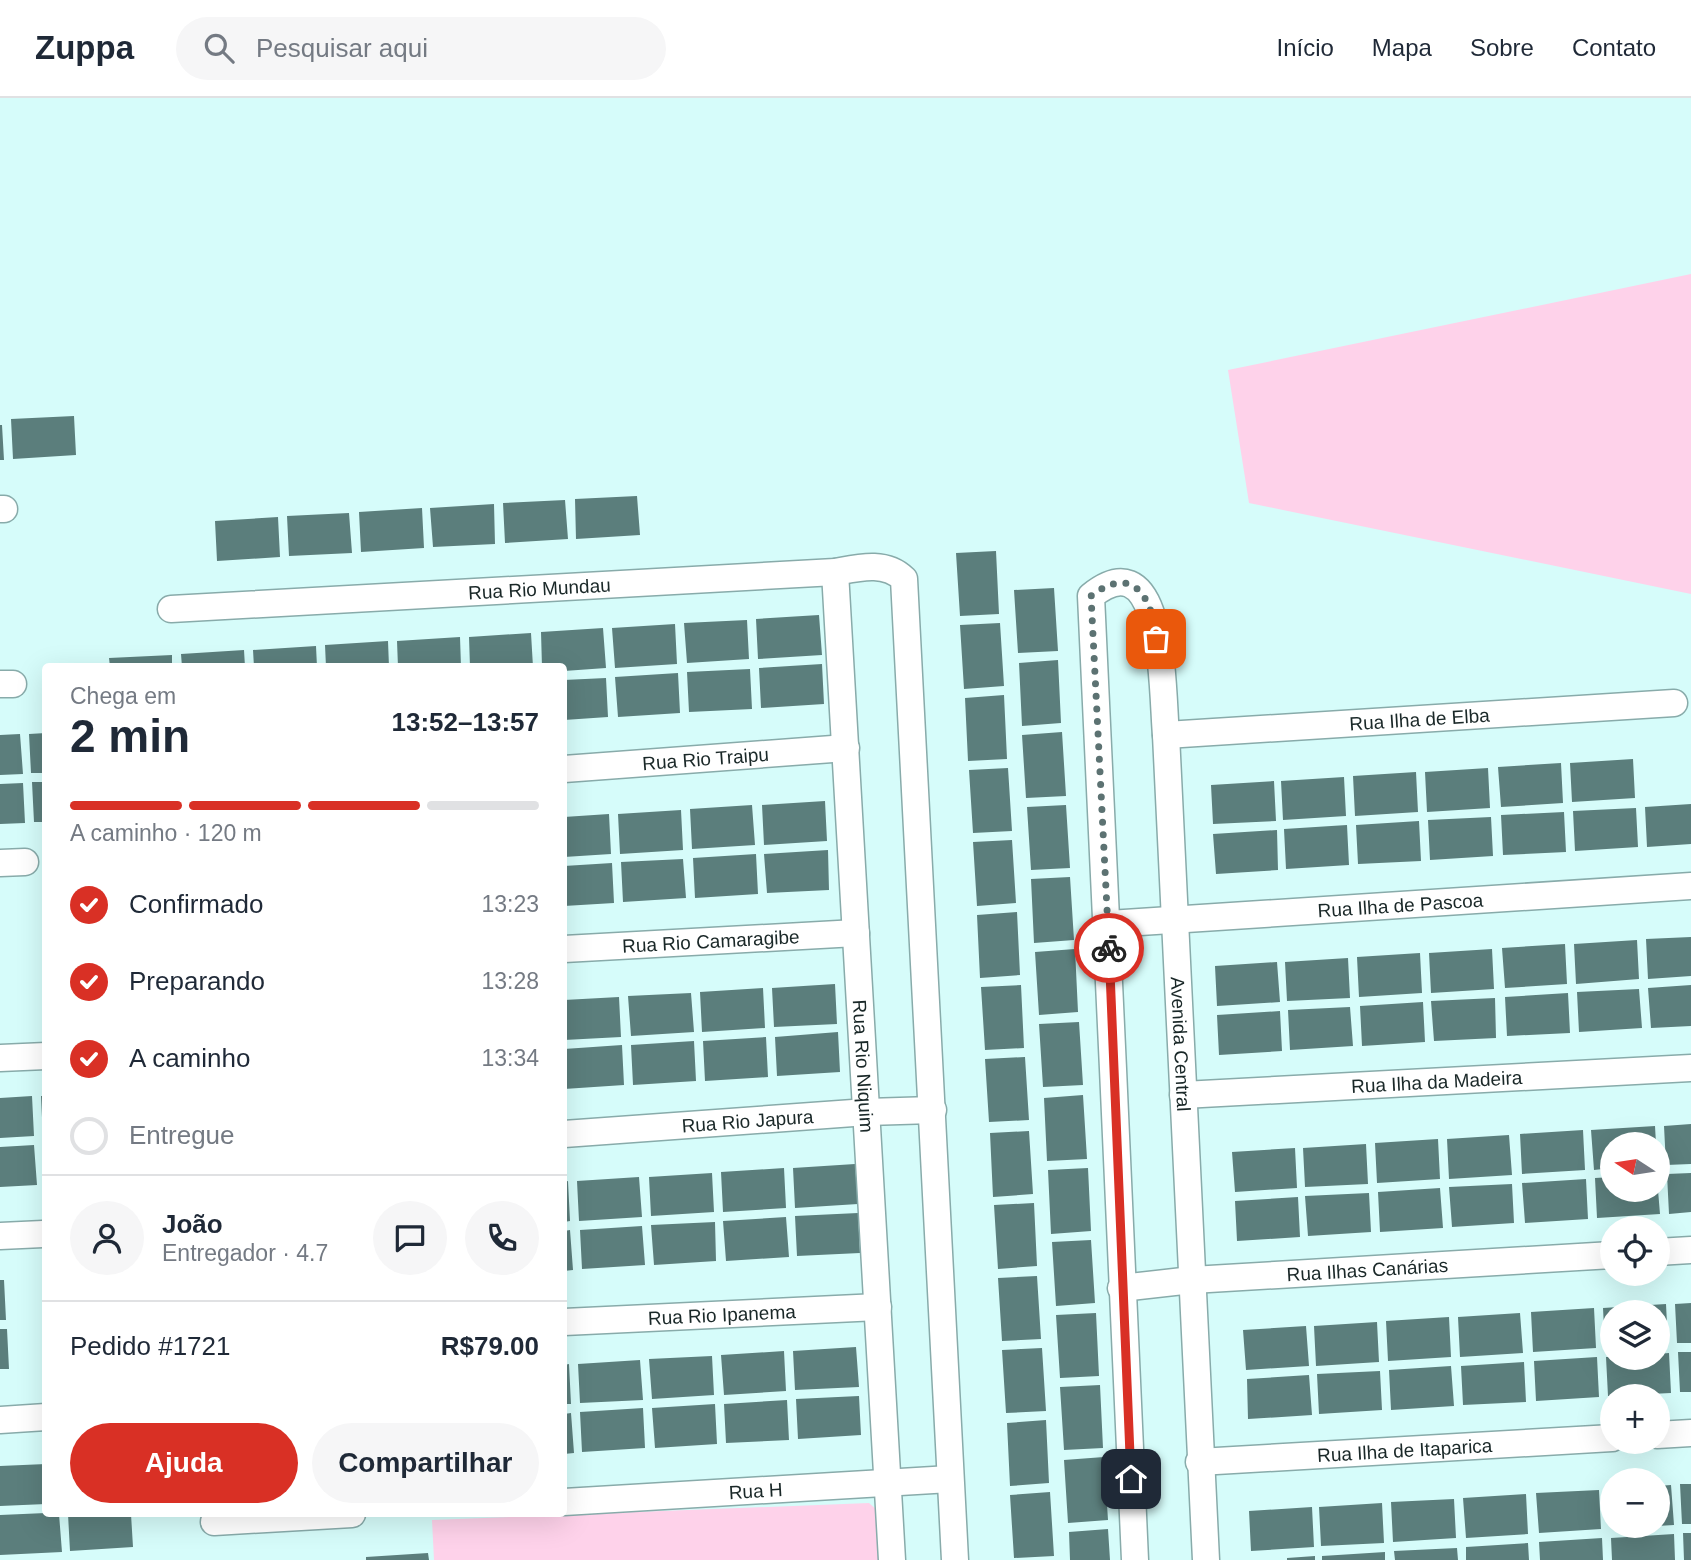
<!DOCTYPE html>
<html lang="pt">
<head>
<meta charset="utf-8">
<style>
	:root { --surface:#fff; --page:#f6f6f7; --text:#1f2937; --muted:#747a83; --line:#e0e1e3; --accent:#d93025 }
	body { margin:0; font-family:Arial,sans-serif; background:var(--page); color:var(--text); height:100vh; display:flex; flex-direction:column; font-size:26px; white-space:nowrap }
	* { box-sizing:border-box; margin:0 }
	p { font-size:23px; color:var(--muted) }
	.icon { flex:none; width:38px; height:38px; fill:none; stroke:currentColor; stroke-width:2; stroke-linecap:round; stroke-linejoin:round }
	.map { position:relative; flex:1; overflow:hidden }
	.sheet { position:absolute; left:42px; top:565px; width:525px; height:854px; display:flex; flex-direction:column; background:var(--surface); border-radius:7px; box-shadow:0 7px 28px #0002 }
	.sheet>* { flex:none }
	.needle { width:46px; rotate:282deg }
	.tools { position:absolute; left:1600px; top:1034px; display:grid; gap:14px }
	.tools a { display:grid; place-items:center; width:70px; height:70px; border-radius:50%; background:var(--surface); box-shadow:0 7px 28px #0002; font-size:35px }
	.pin { position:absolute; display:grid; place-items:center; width:60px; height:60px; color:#fff; margin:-30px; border-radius:14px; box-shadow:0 4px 10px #0006 }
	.courier { position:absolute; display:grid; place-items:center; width:70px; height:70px; margin:-35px; border:5px solid #d93025; border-radius:50%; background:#fff; color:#222; box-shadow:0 2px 9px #0007 }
	.overview em { font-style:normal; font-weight:800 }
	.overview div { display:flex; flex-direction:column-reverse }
	.overview { display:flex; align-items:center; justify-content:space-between; height:119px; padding:0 28px }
	h1 { font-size:46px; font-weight:800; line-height:52px }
	.bar { display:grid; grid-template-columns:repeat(4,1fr); gap:10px 7px; align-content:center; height:84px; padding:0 28px }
	.bar i { height:9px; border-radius:5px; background:var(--line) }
	.bar .on { background:var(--accent) }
	.bar p { grid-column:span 4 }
	.line { display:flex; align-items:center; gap:18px; padding:0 28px; border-top:2px solid var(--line) }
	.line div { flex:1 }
	.round { display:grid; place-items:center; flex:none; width:74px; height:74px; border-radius:37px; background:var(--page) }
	ol { padding:0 28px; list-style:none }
	li { display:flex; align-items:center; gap:21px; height:77px }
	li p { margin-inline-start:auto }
	li .icon { padding:7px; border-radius:50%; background:var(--accent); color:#fff; stroke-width:4 }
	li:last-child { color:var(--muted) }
	li i { width:38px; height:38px; border:4px solid var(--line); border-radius:50% }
	.primary-button { display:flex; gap:14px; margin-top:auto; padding:14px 28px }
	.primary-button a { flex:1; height:80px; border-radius:42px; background:var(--accent); color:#fff; font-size:28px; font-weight:800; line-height:80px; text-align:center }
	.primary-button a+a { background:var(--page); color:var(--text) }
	header { display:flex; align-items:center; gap:42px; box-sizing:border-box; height:98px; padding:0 35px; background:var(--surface); border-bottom:2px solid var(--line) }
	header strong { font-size:33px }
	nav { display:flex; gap:38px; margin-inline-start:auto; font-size:24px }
	.search { width:490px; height:63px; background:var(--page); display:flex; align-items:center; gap:18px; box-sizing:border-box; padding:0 24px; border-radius:38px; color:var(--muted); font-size:26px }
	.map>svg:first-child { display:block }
	.green { fill:#fed2ea }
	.building { fill:#5b7e7c }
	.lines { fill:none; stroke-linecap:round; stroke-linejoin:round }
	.minor-casing { stroke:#88abaa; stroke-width:29 }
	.minor { stroke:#fff; stroke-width:26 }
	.done { stroke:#5c7272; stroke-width:7; stroke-dasharray:0 12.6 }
	.route { stroke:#d93025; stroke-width:9 }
	.labels { text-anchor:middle; stroke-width:5; stroke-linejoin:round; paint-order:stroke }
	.street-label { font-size:19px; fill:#1a2828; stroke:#fff }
</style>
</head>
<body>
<header>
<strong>Zuppa</strong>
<div class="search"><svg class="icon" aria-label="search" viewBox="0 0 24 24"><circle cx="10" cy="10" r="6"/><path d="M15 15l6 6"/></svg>Pesquisar aqui</div>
<nav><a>Início</a><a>Mapa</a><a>Sobre</a><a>Contato</a></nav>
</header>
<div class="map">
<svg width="1691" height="1462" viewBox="0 0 1691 1462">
	<rect width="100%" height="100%" fill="#d6fcfa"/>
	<path class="green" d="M1691 176V496L1249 405 1228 272Z
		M869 1405 877 1412 878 1462H434L432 1422Z"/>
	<path class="building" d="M74 318 76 357 13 361 11 321Z
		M0 327H2L4 362H0Z
		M637 398 640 437 576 441 575 401Z
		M565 402 568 441 505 445 503 405Z
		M494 406 495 446 433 449 430 410Z
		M422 410 424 450 361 454 359 414Z
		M349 415 352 455 289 458 287 418Z
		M278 419 280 459 217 463 215 423Z
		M996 453 999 516 960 518 956 455Z
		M1054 490 1058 553 1018 555 1014 492Z
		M819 517 822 557 758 561 756 521Z
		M747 522 749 561 687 565 684 525Z
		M1000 525 1004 588 964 591 960 527Z
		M675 526 677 566 615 570 612 530Z
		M603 530 606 570 564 573V569H542L541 534Z
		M531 535 533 569H470L469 539Z
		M460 539 461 569H398L397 543Z
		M388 543 389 569H326L325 547Z
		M316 548 317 569H254L253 552Z
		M244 552 245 569H182L181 556Z
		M172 557V569H110L109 560Z
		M1058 562 1061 625 1022 628 1019 565Z
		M822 566 824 606 761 610 759 570Z
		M750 571 752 611 689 614 687 574Z
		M678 575 680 615 618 619 615 579Z
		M606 580 608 619 564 622V582Z
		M1004 597 1007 661 968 663 965 600Z
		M1062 634 1066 698 1026 700 1022 637Z
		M46 635V675H31L29 636Z
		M20 636 23 676 0 677V637Z
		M1633 661 1635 700 1572 704 1570 665Z
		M1561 665 1563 705 1501 709 1498 669Z
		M1008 670 1012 733 973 735 969 672Z
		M1488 670 1490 710 1427 714 1425 674Z
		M1416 674 1418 714 1355 718 1353 678Z
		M1344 679 1346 718 1283 722 1281 683Z
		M1274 683 1276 723 1213 726 1211 687Z
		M32 684H46V724H34Z
		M23 685 25 725 0 726V686Z
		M825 703 827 743 764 747 762 707Z
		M1691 706V746L1647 749 1645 709Z
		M752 707 755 747 692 751 690 711Z
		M1066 707 1070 770 1031 772 1027 709Z
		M1636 710 1638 749 1575 753 1573 713Z
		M681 712 683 752 620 756 618 716Z
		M1564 714 1566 754 1503 757 1501 717Z
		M609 716 611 756 564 759V719Z
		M1491 719 1493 758 1430 762 1428 722Z
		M1419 723 1421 763 1358 766 1356 727Z
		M1347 727 1349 767 1286 771 1284 731Z
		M1277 732 1278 772 1216 776 1213 736Z
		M1012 742 1016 805 977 808 973 744Z
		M828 752 829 792 767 795 764 756Z
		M756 756 758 796 695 800 693 760Z
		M683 761 686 800 623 804 621 764Z
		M612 765 614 805 564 808V768Z
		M1070 779 1074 842 1034 845 1031 781Z
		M1017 814 1020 877 980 880 977 817Z
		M1691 839V878L1648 881 1646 841Z
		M1637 842 1639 881 1576 886 1574 846Z
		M1565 846 1567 886 1505 890 1502 850Z
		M1075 851 1078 914 1039 917 1035 854Z
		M1492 851 1494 891 1431 895 1429 855Z
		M1420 855 1422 895 1359 899 1357 859Z
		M1348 860 1350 900 1287 903 1285 864Z
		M1277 864 1280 904 1217 908 1215 868Z
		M835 886 837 926 774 929 772 890Z
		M1021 887 1024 950 985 952 981 889Z
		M1691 887V928L1651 930 1648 890Z
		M763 890 765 930 702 934 700 894Z
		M1639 891 1642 930 1579 934 1577 894Z
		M691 895 694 934 631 938 628 898Z
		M1568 895 1570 935 1507 938 1505 899Z
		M619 899 621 939 564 942V902Z
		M1495 900 1496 940 1434 943 1431 903Z
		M1423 904 1425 944 1362 948 1360 908Z
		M1350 909 1353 948 1290 952 1288 912Z
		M1280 913 1282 953 1219 957 1217 917Z
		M1079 924 1083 987 1043 989 1039 926Z
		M838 934 840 974 777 978 775 939Z
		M766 939 768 979 705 983 703 943Z
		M694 943 696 983 633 987 631 947Z
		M622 947 624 987 564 991V951Z
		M1025 959 1029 1022 989 1024 985 961Z
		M1083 997 1087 1061 1047 1063 1044 1000Z
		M32 998 34 1038 0 1040V1000Z
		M41 998H46V1041H43Z
		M1691 1026V1066L1666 1067 1664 1028Z
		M1655 1028 1656 1046H1612V1070L1594 1072 1591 1032Z
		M1583 1032 1585 1072 1522 1076 1520 1036Z
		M1029 1033 1033 1096 993 1099 990 1035Z
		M1509 1037 1512 1077 1449 1081 1447 1041Z
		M1438 1041 1440 1081 1377 1085 1375 1045Z
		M1366 1046 1368 1086 1305 1089 1303 1050Z
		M34 1047 37 1087 0 1089V1049Z
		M1295 1050 1297 1090 1235 1094 1232 1054Z
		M855 1066 858 1106 795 1110 793 1070Z
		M784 1070 786 1110 723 1114 721 1074Z
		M1088 1070 1091 1133 1051 1136 1048 1072Z
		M712 1075 714 1114 651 1118 649 1079Z
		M1691 1075V1114L1669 1116 1667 1076Z
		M639 1079 642 1119 579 1123 577 1083Z
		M1612 1079V1092H1658L1660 1116 1597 1120 1595 1080Z
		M1586 1081 1588 1121 1525 1125 1522 1085Z
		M568 1083 570 1123 564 1124V1084Z
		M1512 1086 1514 1125 1452 1129 1449 1089Z
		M1440 1090 1443 1130 1380 1134 1378 1094Z
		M1369 1095 1371 1134 1308 1138 1305 1098Z
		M1298 1099 1300 1139 1237 1143 1235 1103Z
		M1034 1105 1037 1168 998 1171 994 1107Z
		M858 1115 860 1155 797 1158 795 1118Z
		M786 1119 789 1159 726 1163 723 1123Z
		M715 1124 716 1163 654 1167 651 1127Z
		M642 1128 645 1167 582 1171 580 1132Z
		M570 1132 573 1172 564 1173V1133Z
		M1091 1142 1095 1205 1056 1208 1052 1144Z
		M1037 1178 1041 1241 1002 1243 998 1180Z
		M0 1182H4L6 1222H0Z
		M1691 1205V1245H1677L1675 1206Z
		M1666 1206 1668 1246H1657V1214H1612V1249L1605 1250 1603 1210Z
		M1594 1210 1596 1250 1533 1254 1531 1214Z
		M1096 1215 1099 1278 1060 1280 1056 1217Z
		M1520 1215 1523 1255 1460 1259 1458 1219Z
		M1449 1219 1451 1259 1388 1263 1386 1223Z
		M1377 1224 1379 1264 1316 1268 1314 1228Z
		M1306 1228 1309 1268 1246 1272 1243 1232Z
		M0 1231H7L9 1271H0Z
		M856 1249 859 1289 795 1292 793 1253Z
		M1042 1250 1046 1313 1006 1315 1002 1252Z
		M784 1253 786 1293 724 1297 721 1257Z
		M1678 1254H1691V1294H1680Z
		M1669 1255 1671 1295 1608 1298 1606 1259 1657 1260V1256Z
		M712 1258 714 1297 652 1301 649 1261Z
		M1597 1259 1599 1299 1536 1303 1534 1263Z
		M640 1262 643 1302 580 1305 578 1266Z
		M1524 1264 1526 1304 1463 1307 1461 1268Z
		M569 1266 571 1306H564V1267Z
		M1451 1268 1454 1308 1391 1312 1389 1272Z
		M1380 1273 1382 1312 1319 1316 1317 1276Z
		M1309 1277 1312 1317 1248 1321 1247 1281Z
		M1100 1287 1103 1350 1064 1352 1060 1289Z
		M859 1298 861 1337 798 1341 796 1301Z
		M787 1302 789 1342 726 1345 724 1306Z
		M715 1306 717 1346 655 1350 652 1310Z
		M643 1310 645 1350 582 1354 580 1314Z
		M571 1315 574 1355 564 1356V1316Z
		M1046 1322 1049 1385 1010 1388 1007 1325Z
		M1104 1359 1108 1422 1068 1425 1064 1362Z
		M46 1366V1406L0 1408V1368Z
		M1680 1386H1691V1426H1682Z
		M1671 1387 1674 1427 1657 1428V1388Z
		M1608 1391H1612V1419H1610Z
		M1599 1392 1601 1431 1539 1435 1536 1395Z
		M1050 1394 1054 1458 1014 1460 1010 1397Z
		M1526 1396 1528 1436 1466 1440 1463 1400Z
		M1454 1401 1456 1440 1393 1444 1391 1404Z
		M1382 1405 1384 1445 1321 1448 1319 1409Z
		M1312 1409 1314 1449 1251 1453 1249 1413Z
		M46 1415 59 1416 62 1454 0 1457V1417Z
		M68 1416H131L133 1449 70 1453Z
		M1108 1431 1110 1462H1070L1069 1434Z
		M1683 1435H1691V1462H1684Z
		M1674 1436 1675 1462H1612L1611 1440Z
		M1602 1440 1603 1462H1540L1539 1444Z
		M1528 1445 1529 1462H1466V1449Z
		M1457 1450 1458 1462H1395L1394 1453Z
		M1385 1454V1462H1322V1458Z
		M428 1455 429 1462H366V1459Z
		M1315 1458V1462H1287V1460Z"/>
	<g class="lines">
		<g class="minor-casing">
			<g id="minor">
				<path d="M0 411H4"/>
				<path id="s1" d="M835 474 892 1462"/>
				<path id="s2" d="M171 511 835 474C857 470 885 462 904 481L955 1462"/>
				<path d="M0 586H13"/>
				<path id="s3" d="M1166 637 1674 605"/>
				<path id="s4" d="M564 671 846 650"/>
				<path d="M0 765 25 764"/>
				<path id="s5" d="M1109 826 1691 788"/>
				<path id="s6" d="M564 851 856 835"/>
				<path d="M0 960 46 958"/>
				<path id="s7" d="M1183 997 1691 970"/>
				<path id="s8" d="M564 1036 867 1014 933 1012"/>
				<path d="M0 1138 43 1136"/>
				<path d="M1657 1154 1691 1152"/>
				<path id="s9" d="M1121 1190 1192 1182 1612 1157"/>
				<path id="s10" d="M564 1224 878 1209"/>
				<path d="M0 1322 46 1319"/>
				<path d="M1657 1337 1691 1335"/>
				<path id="s11" d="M1199 1364 1612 1340"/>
				<path id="s12" d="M564 1404 950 1381"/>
				<path d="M214 1424 352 1416"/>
				<path id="s13" d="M1135 1462C1119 1141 1108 819 1091 498 1166 437 1162 597 1166 637L1206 1462"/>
			</g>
		</g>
		<use href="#minor" class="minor"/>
	</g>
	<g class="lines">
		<path class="done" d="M1109 850 1091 498C1133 465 1153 500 1156 541"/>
		<path class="route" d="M1109 850 1131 1381"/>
	</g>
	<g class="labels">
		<g class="street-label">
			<text dy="7" stroke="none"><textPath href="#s2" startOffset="369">Rua Rio Mundau</textPath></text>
			<text dy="7" stroke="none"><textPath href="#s3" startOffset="254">Rua Ilha de Elba</textPath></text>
			<text dy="7" stroke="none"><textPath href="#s4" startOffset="142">Rua Rio Traipu</textPath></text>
			<text dy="7" stroke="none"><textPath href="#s5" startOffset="292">Rua Ilha de Pascoa</textPath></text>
			<text dy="7" stroke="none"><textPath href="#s6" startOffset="147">Rua Rio Camaragibe</textPath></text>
			<text dy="7" stroke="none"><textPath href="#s13" startOffset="1477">Avenida Central</textPath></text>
			<text dy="7" stroke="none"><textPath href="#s1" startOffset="495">Rua Rio Niquim</textPath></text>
			<text dy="7" stroke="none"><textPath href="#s7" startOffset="254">Rua Ilha da Madeira</textPath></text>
			<text dy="7" stroke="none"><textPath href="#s8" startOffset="184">Rua Rio Japura</textPath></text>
			<text dy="7" stroke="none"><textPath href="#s9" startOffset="247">Rua Ilhas Canárias</textPath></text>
			<text dy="7" stroke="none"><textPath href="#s10" startOffset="158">Rua Rio Ipanema</textPath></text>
			<text dy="7" stroke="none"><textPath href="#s11" startOffset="206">Rua Ilha de Itaparica</textPath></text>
			<text dy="7" stroke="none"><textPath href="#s12" startOffset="192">Rua H</textPath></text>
		</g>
	</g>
</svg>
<div class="tools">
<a><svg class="needle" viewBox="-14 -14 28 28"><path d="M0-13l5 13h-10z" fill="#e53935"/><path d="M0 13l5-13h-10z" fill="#747a83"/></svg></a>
<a><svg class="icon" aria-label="locate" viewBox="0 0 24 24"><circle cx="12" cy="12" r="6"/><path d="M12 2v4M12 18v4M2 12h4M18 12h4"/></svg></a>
<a><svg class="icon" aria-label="layers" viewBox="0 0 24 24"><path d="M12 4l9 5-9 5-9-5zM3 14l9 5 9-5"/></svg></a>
<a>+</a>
<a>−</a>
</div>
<div class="pin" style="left:1156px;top:541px;background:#ea580c"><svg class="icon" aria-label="bag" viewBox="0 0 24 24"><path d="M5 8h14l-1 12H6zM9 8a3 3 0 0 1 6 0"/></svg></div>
<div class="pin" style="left:1131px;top:1381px;background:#1f2937"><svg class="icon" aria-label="home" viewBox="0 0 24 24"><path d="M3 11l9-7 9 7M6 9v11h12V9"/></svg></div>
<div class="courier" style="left:1109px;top:850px"><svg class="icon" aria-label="bike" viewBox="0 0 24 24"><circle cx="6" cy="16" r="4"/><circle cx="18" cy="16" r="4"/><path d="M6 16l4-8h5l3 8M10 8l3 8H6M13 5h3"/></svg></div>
<section class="sheet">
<div class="overview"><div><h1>2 min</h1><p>Chega em</p></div><em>13:52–13:57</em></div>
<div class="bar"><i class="on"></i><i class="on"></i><i class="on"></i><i></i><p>A caminho · 120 m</p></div>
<ol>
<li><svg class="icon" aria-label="check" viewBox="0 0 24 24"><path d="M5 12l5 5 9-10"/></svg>Confirmado<p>13:23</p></li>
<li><svg class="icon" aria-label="check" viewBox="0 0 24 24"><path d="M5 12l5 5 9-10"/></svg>Preparando<p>13:28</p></li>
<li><svg class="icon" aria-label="check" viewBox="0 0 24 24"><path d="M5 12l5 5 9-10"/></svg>A caminho<p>13:34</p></li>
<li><i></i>Entregue</li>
</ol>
<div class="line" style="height:126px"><a class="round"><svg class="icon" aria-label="person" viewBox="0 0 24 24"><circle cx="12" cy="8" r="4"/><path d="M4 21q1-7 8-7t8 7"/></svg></a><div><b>João</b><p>Entregador · 4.7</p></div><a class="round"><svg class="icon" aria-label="chat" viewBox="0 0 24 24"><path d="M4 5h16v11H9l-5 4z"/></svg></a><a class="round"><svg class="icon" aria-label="phone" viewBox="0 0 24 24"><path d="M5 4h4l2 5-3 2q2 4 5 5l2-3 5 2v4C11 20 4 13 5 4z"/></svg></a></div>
<div class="line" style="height:91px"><div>Pedido #1721</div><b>R$79.00</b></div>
<div class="primary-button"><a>Ajuda</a><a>Compartilhar</a></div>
</section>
</div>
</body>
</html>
